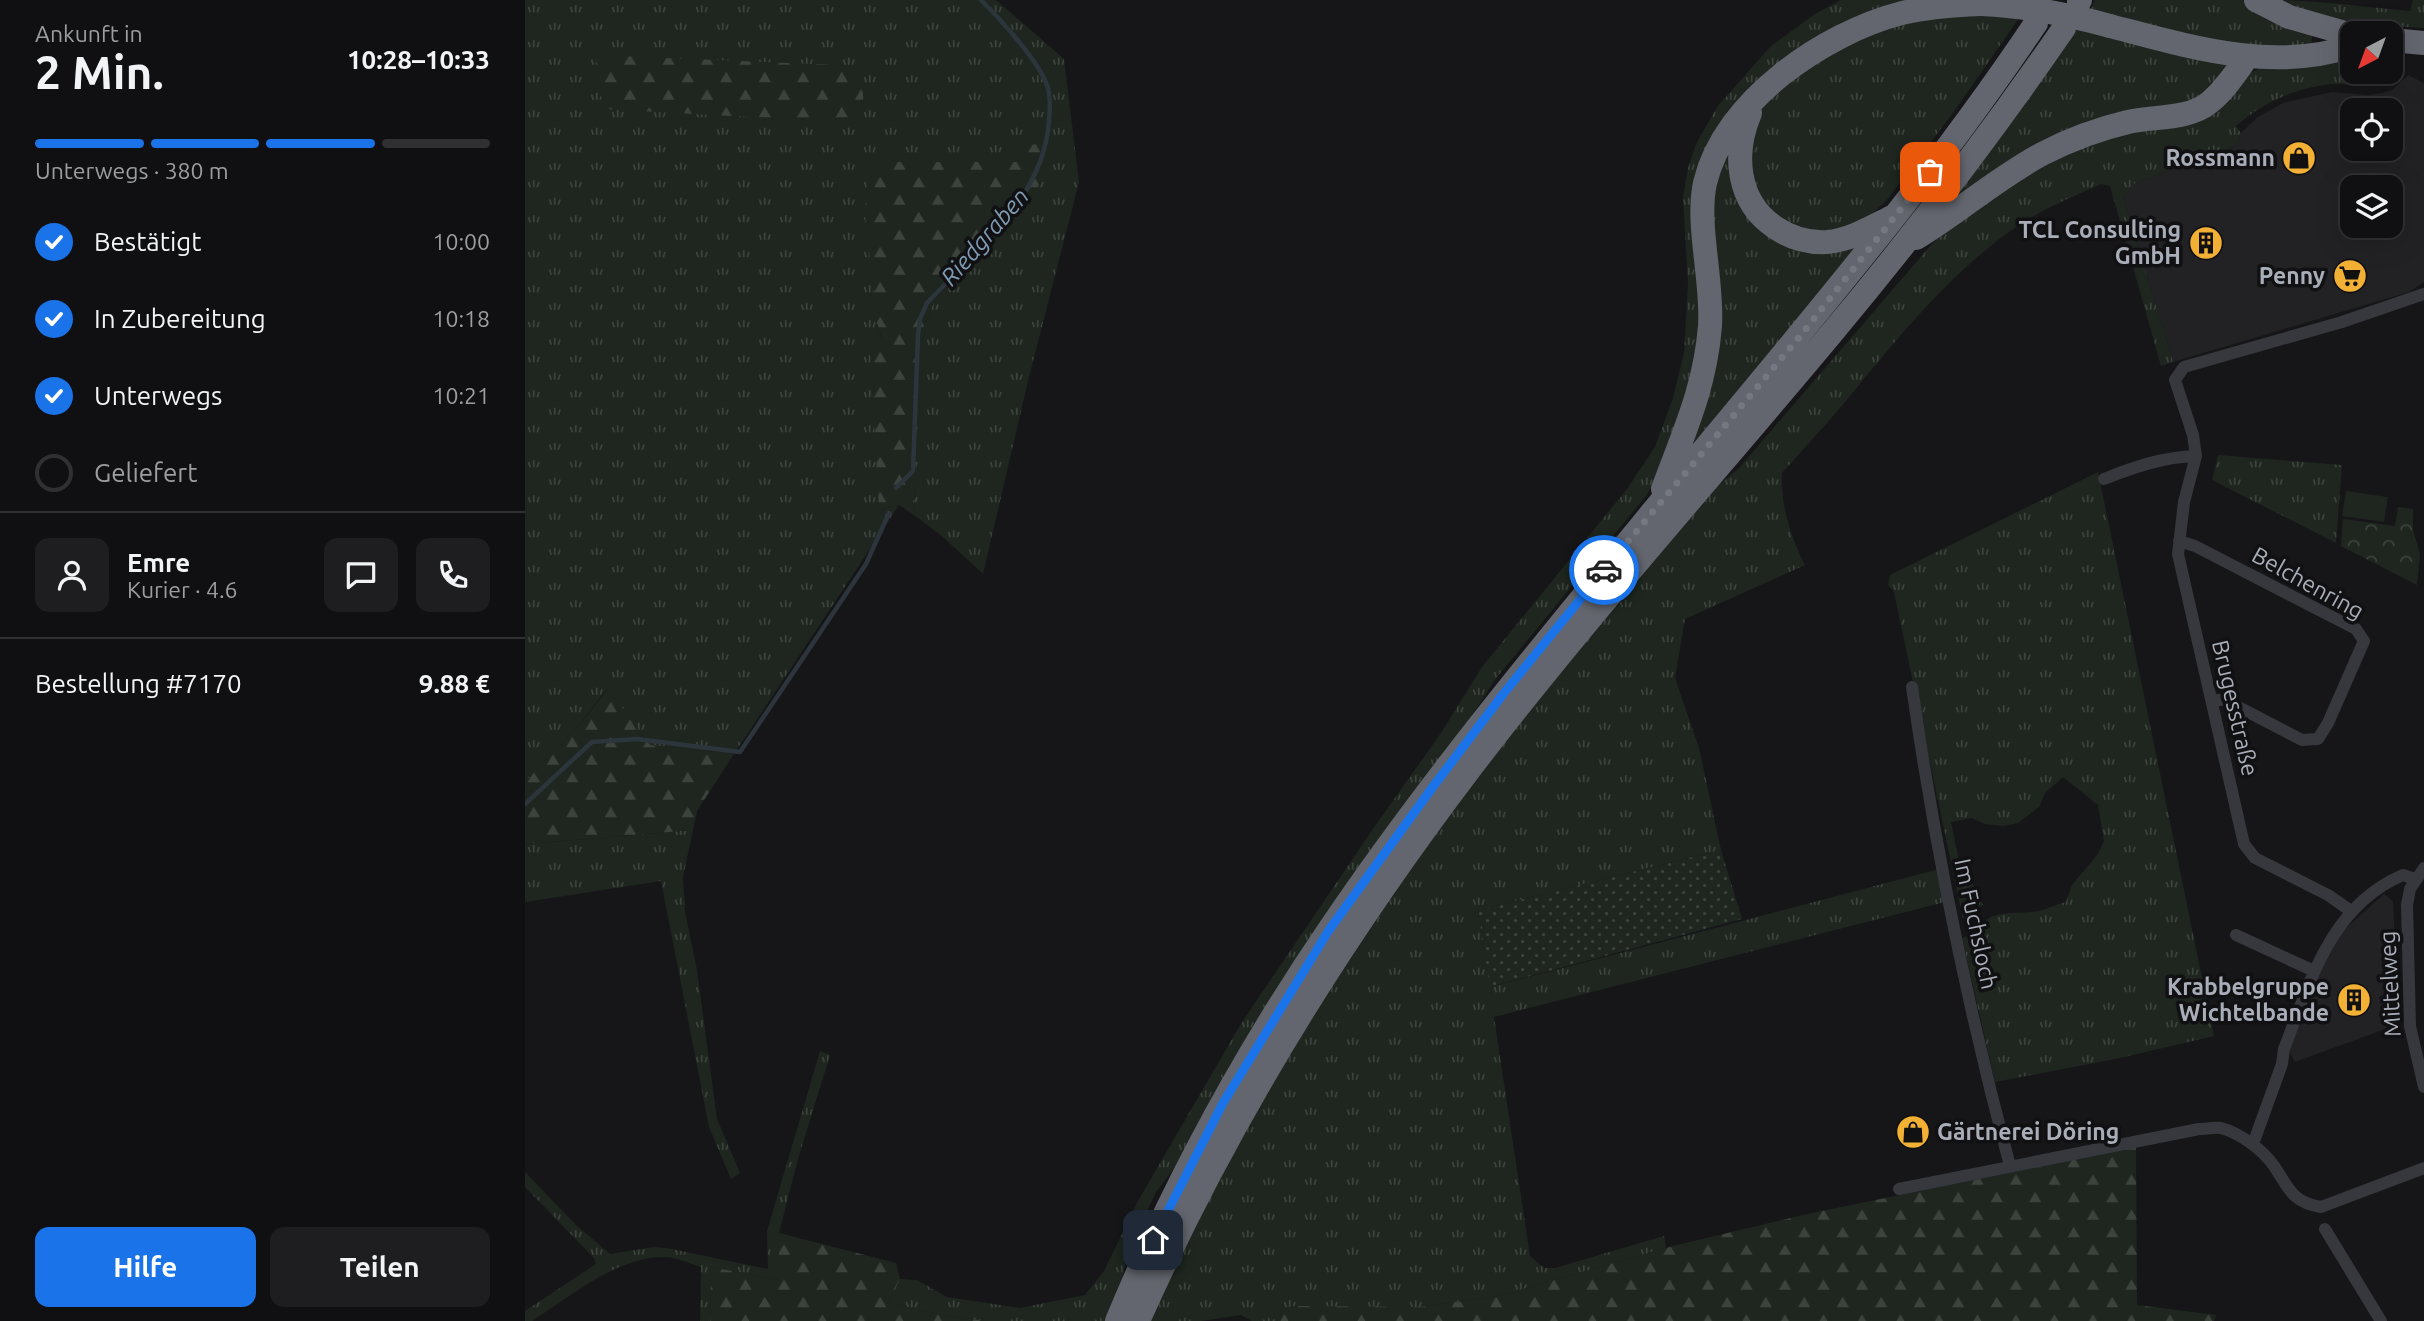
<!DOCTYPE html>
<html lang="de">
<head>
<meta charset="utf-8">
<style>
	:root { --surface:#101012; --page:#1e1e20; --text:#f1f3f6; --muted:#9c9d9f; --line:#303032; --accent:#1a73e8 }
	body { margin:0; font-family:Ubuntu,sans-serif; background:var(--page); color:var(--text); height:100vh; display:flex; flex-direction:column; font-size:26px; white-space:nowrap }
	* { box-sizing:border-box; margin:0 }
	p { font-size:23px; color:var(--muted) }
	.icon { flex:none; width:38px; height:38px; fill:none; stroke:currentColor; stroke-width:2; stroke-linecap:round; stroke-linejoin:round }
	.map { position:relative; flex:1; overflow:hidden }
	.panel { display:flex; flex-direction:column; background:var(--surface); width:525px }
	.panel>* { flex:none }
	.needle { width:46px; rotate:221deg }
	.buttons { position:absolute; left:1815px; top:21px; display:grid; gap:14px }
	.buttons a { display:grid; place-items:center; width:63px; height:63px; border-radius:14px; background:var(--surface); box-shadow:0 7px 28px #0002,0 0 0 2px var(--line); font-size:35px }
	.pin { position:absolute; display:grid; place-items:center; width:60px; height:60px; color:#fff; margin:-30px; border-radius:14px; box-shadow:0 4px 10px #0006 }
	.courier { position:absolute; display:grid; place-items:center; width:70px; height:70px; margin:-35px; border:5px solid #1a73e8; border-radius:50%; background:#fff; color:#222; box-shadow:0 2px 9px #0007 }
	.summary em { font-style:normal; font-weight:700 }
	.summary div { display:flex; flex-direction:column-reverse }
	.summary { display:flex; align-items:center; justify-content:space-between; height:119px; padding:0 35px }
	h1 { font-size:46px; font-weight:700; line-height:52px }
	.bar { display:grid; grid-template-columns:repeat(4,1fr); gap:10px 7px; align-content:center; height:84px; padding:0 35px }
	.bar i { height:9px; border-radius:5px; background:var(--line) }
	.bar .selected { background:var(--accent) }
	.bar p { grid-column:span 4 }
	.line { display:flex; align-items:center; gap:18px; padding:0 35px; border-top:2px solid var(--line) }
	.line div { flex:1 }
	.round { display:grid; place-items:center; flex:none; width:74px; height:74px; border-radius:14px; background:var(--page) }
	ol { padding:0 35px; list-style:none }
	li { display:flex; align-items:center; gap:21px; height:77px }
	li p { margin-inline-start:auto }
	li .icon { padding:7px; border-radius:50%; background:var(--accent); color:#fff; stroke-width:4 }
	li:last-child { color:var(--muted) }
	li i { width:38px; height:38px; border:4px solid var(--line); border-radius:50% }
	.cta { display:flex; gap:14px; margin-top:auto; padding:14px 35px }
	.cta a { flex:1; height:80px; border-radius:14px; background:var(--accent); color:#fff; font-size:28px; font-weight:700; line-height:80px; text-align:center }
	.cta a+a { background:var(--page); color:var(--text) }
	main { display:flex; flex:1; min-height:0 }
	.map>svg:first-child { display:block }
	.built { fill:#222225; fill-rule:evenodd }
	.grass { fill:url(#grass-tufts) }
	.forest { fill:url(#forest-firs) }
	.park { fill:url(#park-crowns) }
	.garden { fill:url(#garden-dots) }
	.pitch { fill:#1e261f }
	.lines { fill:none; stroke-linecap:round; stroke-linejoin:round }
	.stream { stroke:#2c353c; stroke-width:4.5 }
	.street { stroke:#37383d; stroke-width:12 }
	.highway { stroke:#63666e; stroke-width:24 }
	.highway-bridge { stroke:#63666e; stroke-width:24 }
	.done { stroke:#757880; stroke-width:7; stroke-dasharray:0 12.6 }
	.route { stroke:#1a73e8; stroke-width:9 }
	.labels { text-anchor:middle; stroke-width:7; stroke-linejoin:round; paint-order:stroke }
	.poi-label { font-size:23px; font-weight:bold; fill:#a8adb8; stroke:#111113; text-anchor:end }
	.street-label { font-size:23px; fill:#a8adb8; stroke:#111113 }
	.water-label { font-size:24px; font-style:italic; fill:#7f9bb3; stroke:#111113 }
</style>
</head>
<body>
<main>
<section class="panel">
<div class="summary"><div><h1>2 Min.</h1><p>Ankunft in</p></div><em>10:28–10:33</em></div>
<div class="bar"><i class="selected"></i><i class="selected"></i><i class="selected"></i><i></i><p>Unterwegs · 380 m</p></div>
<ol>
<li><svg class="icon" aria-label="check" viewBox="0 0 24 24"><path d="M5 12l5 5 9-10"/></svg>Bestätigt<p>10:00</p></li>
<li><svg class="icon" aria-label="check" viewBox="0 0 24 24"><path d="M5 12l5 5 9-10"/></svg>In Zubereitung<p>10:18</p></li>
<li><svg class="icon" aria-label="check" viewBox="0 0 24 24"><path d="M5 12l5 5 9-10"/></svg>Unterwegs<p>10:21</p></li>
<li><i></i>Geliefert</li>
</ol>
<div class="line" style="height:126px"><a class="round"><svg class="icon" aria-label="person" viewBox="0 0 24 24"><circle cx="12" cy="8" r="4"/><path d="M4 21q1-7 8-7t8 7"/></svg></a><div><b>Emre</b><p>Kurier · 4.6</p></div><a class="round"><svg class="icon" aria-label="chat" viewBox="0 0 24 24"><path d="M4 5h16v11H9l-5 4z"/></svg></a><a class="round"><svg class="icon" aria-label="phone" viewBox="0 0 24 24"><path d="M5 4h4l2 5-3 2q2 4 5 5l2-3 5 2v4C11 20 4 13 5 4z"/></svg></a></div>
<div class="line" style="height:91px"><div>Bestellung #7170</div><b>9.88 €</b></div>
<div class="cta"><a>Hilfe</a><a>Teilen</a></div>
</section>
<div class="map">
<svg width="1899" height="1321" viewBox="0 0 1899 1321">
	<defs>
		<pattern id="grass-tufts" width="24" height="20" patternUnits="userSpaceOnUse" patternTransform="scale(1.75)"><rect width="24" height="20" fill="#1e261f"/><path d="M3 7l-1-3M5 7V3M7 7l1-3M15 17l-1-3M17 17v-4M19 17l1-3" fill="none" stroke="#3c433d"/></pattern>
		<pattern id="forest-firs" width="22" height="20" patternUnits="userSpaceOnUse" patternTransform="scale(1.75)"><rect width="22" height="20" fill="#1e261f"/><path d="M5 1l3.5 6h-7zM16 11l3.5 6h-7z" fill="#3c433d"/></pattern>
		<pattern id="park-crowns" width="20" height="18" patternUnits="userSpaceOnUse" patternTransform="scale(1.75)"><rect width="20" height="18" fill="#1e261f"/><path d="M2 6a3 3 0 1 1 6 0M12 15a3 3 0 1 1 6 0" fill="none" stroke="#3c433d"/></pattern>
		<pattern id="garden-dots" width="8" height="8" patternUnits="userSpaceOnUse" patternTransform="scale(1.75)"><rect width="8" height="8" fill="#1e261f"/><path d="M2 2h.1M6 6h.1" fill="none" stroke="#3c433d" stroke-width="1.8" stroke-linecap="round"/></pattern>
	</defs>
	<rect width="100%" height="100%" fill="#161618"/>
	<path class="built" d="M1883 75 1899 83V282L1884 292 1648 362 1598 197 1608 184 1711 145 1716 133 1733 117 1758 103 1807 92 1843 95 1857 93 1867 90ZM1827 110H1866V149H1827ZM1827 187H1866V226H1827Z
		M1859 894 1868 901 1874 1024 1770 1062 1764 1051 1796 970 1818 931Z"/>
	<path class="grass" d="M0 0H471L539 59 554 182 503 381 458 574 417 536 389 515 394 338 409 302 434 273 481 228 514 185 527 144 496 162 349 280 352 323 357 339 355 510 374 505 209 754 125 745 82 689 50 730 0 782Z
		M1316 0H1409L1346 15 1192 138 1178 351 1137 468 1121 496 972 677 657 1158 631 1192 602 1254 597 1285 581 1321H461L417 1315 363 1303 375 1279 392 1280 422 1297 495 1308 560 1295 579 1271 613 1201 717 1022 850 826 916 733 957 667 1102 489 1130 447 1148 398 1159 353 1163 284 1158 197 1163 168 1171 144 1192 107 1246 46 1290 14Z
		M1570 0H1720L1788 29 1786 45H1696L1565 10Z
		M1742 0C1790 0 1837 7 1885 11L1888 0H1899V28L1812 22Z
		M1444 14 1494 18 1430 110 1361 201 1338 222 1307 231 1280 232 1249 215 1226 183V125L1241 101 1305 52 1392 18Z
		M1552 28 1708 61 1679 99 1634 110 1421 211Z
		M1866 55H1878C1878 64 1877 74 1868 79 1853 90 1827 83 1809 84 1772 87 1738 102 1711 126L1716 133 1711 145 1608 184 1598 197 1648 362 1636 366 1585 186 1576 184C1547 197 1517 209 1491 227 1423 274 1372 339 1320 402 1300 426 1278 449 1257 473 1255 504 1266 538 1280 565L1160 619 1150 678 1174 748 1196 850 953 910 966 987 1414 869 1420 902 969 1017 1005 1256 1019 1268H1030L1139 1236 1141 1248 974 1296 895 1307 758 1311 752 1321H727L716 1315 676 1321H622L722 1120 821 961 943 788 1037 668 1185 492 1214 468 1407 244 1453 202 1502 169 1617 126 1733 69 1827 58V72H1866Z
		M1197 151 1207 156 1256 236 1349 230 1156 460 1171 422 1185 220Z
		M1693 455 1817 465 1811 543 1687 480Z
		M1573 472 1689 1036 1595 1058 1470 1082 1437 938C1451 935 1455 920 1469 916 1484 911 1499 914 1514 911 1523 909 1532 904 1541 902L1547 885 1573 854 1579 841 1573 805 1538 777 1520 793 1514 807 1493 823 1478 826 1460 824 1447 818 1426 822 1437 877 1445 878 1458 905 1438 919 1369 592 1363 585 1365 575Z
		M168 830 158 877 160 912 172 970 192 1119 215 1173 206 1179 184 1127 136 881 0 902V844Z
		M295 1051 305 1055 273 1159 254 1233V1280L186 1267 185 1321H175L176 1267C164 1263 150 1257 139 1257 91 1257 46 1296 7 1321H0V1311L71 1264 69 1258 0 1187V1172L50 1224 85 1254 129 1247 142 1248 243 1269 242 1231Z"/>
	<path class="forest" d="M70 55 337 66 339 123 78 109Z
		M528 143 514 185 481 228 434 273 409 302 394 338 389 515 374 505 354 510 345 352 357 338 352 323 340 215 343 162H496L500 145Z
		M83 689 125 745 209 754 172 811 168 830 0 844V782L50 730Z
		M1611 1147 1612 1305 1691 1315 1689 1321H752L758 1311 766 1306 895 1307 974 1296 1148 1246 1282 1214Z
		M254 1233 371 1263 375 1279 363 1303 417 1315 461 1321H185L186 1267 254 1280Z"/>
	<path class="park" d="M1873 507 1888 509V530L1895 554 1892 585 1816 546 1818 519 1870 526Z"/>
	<path class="garden" d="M1196 850 1217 919 965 987 953 910Z"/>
	<path class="pitch" d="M1821 491 1863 497 1859 522 1817 516Z"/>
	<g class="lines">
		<path class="stream" d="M371 488 388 471 393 335 395 319 402 303C451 250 519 198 524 121 525 110 526 99 523 89 518 65 474 18 456 0
			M0 804 67 742 112 739 215 752 341 564 364 513"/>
		<path class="street" d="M1579 479C1609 467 1638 457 1671 456
			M1654 541 1670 546 1831 629 1839 641 1803 723 1793 739 1777 740 1700 700H1688
			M1387 687C1410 848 1443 1009 1485 1166
			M1899 868 1885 889 1882 905 1885 1026 1899 1087
			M1826 911 1803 895 1730 858 1719 844 1653 554 1659 502 1671 456 1668 435 1650 380 1659 367 1817 322 1899 294
			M1711 935 1789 971
			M1728 1144 1757 1064 1759 1049C1785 982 1806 905 1878 875L1890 879
			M1374 1189 1674 1129C1680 1129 1689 1127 1696 1128 1715 1133 1738 1150 1749 1166 1764 1188 1766 1202 1796 1207L1899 1168
			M1800 1229 1856 1321"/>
		<path class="highway" d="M1731 0 1764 17 1827 35
			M1554 2 1555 0
			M1585 26C1662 46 1747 73 1827 46
			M1866 40 1899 43
			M1225 113C1208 153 1211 202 1251 228 1266 238 1284 243 1302 242 1325 240 1347 227 1367 217
			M1391 238C1434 212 1472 178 1517 154 1544 140 1573 129 1603 122 1628 116 1664 120 1685 102 1700 90 1712 71 1723 56
			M1138 489C1159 432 1180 388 1185 326 1188 281 1171 224 1180 183 1199 101 1299 33 1377 13 1402 7 1429 5 1456 4
			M592 1321C649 1184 722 1050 806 927 905 781 1018 645 1130 509 1261 349 1396 195 1511 23
			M613 1321C701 1123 816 938 947 766 1061 617 1186 478 1306 334 1388 236 1466 134 1539 28"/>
		<path class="highway-bridge" d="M1456 4C1500 6 1542 14 1585 26"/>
	</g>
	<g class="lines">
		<path class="done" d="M1079 570 1276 335 1405 172"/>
		<path class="route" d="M628 1240 698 1103 804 930 907 788 979 693 1079 570"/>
	</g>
	<defs>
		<g id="shop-disc" transform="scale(1.75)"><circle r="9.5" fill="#f2b134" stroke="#111113"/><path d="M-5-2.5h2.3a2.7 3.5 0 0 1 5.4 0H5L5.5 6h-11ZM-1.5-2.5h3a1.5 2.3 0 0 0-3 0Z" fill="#111"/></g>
		<g id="building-disc" transform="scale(1.75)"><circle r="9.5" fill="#f2b134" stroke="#111113"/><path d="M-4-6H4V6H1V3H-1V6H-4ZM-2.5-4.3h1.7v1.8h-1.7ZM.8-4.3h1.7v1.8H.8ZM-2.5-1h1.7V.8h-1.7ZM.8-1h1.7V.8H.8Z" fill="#111"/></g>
		<g id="supermarket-disc" transform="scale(1.75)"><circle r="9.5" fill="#f2b134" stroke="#111113"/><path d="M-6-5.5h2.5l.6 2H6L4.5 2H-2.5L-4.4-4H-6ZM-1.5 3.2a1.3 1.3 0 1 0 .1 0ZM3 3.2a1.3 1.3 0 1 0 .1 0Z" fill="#111"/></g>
	</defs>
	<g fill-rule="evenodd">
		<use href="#shop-disc" x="1774" y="158"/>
		<use href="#building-disc" x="1681" y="243"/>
		<use href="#supermarket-disc" x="1825" y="276"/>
		<use href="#building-disc" x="1829" y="1000"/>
		<use href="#shop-disc" x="1388" y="1132"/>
	</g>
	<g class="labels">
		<g class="poi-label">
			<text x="1750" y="166">Rossmann</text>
			<text x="1656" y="238">TCL Consulting<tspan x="1656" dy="26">GmbH</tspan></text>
			<text x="1800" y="284">Penny</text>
			<text x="1804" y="995">Krabbelgruppe<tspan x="1804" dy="26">Wichtelbande</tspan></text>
			<text x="1412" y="1140" text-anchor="start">Gärtnerei Döring</text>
		</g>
		<g class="street-label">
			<text transform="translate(1783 583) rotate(29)" y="8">Belchenring</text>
			<text transform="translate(1710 708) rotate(77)" y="8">Brugesstraße</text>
			<text transform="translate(1451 924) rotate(78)" y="8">Im Fuchsloch</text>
			<text transform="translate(1865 984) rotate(-93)" y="8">Mittelweg</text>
		</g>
		<g class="water-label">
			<text transform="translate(460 237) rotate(-49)" y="8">Riedgraben</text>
		</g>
	</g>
</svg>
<div class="buttons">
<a><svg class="needle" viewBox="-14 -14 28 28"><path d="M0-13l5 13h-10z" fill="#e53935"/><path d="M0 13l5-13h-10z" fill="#9c9d9f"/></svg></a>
<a><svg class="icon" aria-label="locate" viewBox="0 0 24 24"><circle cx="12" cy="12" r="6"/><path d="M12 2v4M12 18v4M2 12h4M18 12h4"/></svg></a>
<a><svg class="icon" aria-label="layers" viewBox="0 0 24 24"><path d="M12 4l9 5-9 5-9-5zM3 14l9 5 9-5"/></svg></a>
</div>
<div class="pin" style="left:1405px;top:172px;background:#ea580c"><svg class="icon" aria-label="bag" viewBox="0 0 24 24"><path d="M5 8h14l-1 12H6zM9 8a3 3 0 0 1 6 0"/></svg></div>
<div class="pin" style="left:628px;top:1240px;background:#1f2937"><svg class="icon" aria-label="home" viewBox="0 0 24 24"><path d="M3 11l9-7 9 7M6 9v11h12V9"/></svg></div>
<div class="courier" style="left:1079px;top:570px"><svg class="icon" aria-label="car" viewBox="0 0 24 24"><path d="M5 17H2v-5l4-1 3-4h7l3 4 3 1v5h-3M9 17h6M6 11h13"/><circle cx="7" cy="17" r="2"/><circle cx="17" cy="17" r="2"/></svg></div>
</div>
</main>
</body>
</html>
